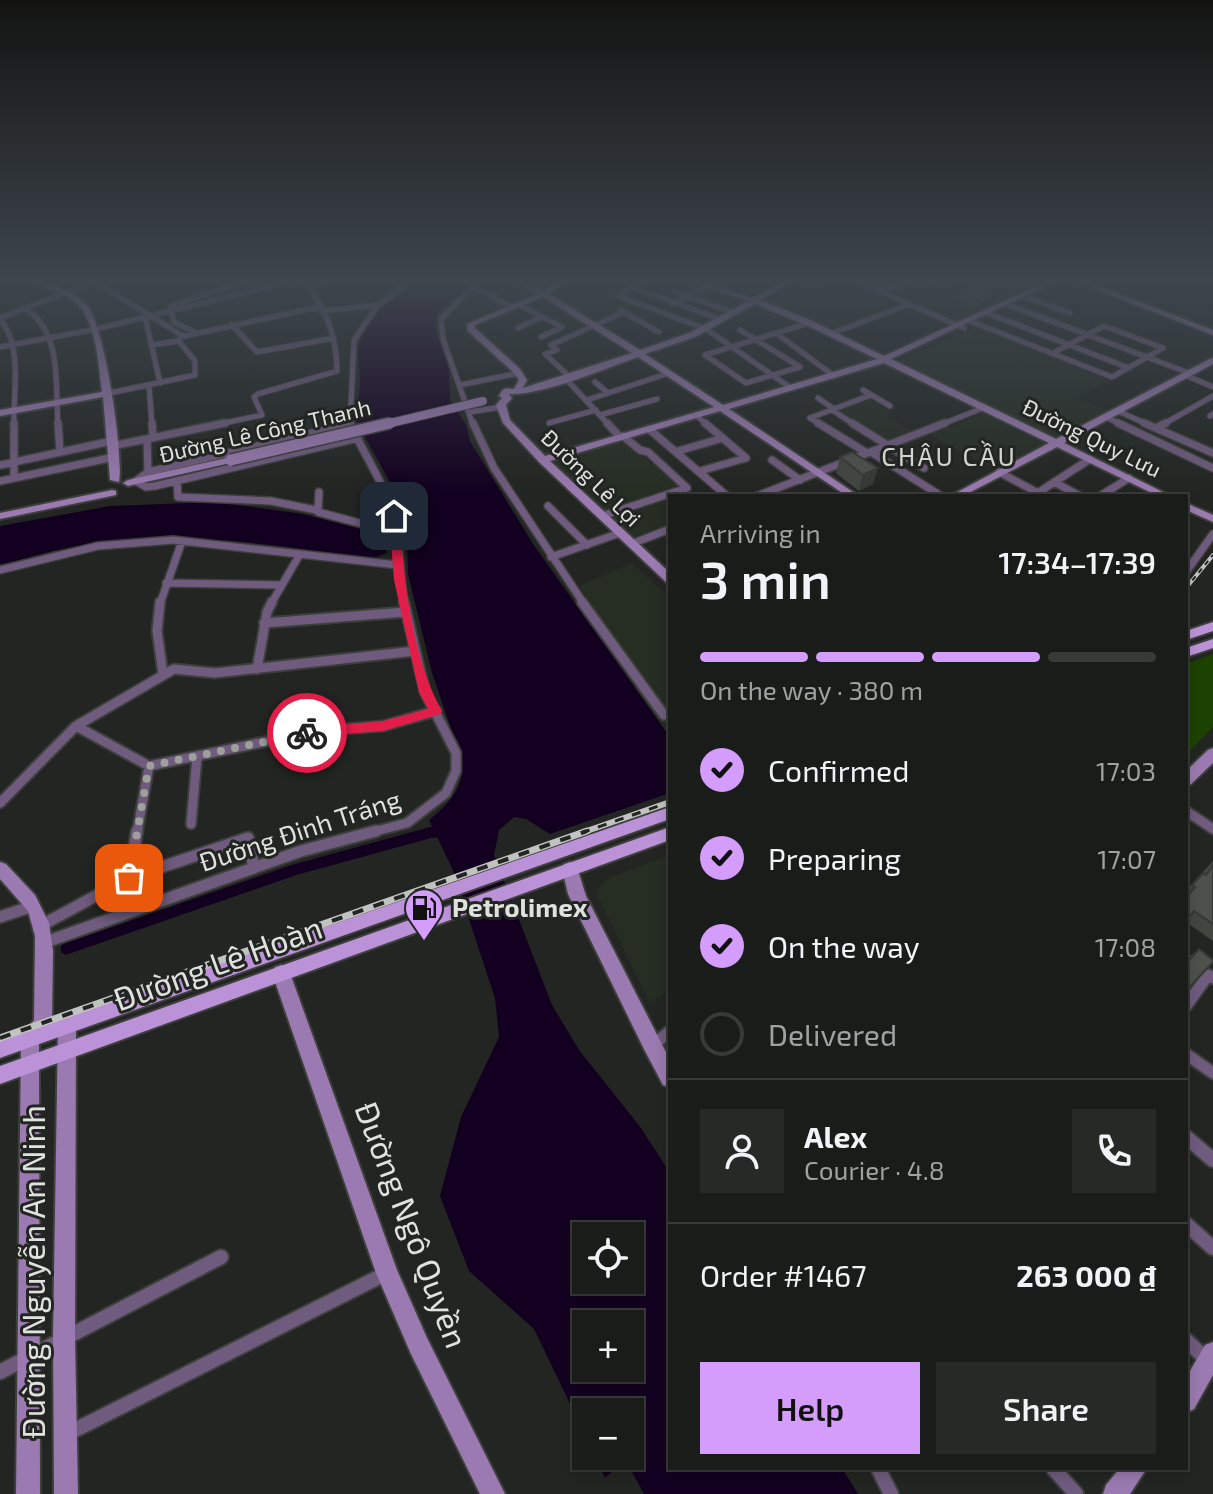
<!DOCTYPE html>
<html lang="en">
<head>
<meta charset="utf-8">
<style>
	:root { --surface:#1a1c19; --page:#272926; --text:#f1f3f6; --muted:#9fa1a2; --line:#383a38; --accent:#d49cfb }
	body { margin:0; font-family:"Exo 2",sans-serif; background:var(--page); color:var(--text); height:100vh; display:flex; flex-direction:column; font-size:30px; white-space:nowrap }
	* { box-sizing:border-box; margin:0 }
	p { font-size:26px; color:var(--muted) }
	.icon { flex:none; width:44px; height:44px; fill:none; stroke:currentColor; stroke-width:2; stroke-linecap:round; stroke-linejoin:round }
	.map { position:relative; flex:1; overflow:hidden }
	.drawer { position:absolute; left:668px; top:494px; width:520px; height:976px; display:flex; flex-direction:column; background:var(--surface); border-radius:0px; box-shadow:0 4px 12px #0003,0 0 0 2px var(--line) }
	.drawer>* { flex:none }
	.fabs { position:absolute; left:572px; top:1222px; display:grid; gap:16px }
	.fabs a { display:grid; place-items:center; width:72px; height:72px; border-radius:0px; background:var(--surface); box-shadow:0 4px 12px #0003,0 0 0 2px var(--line); font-size:40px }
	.pin { position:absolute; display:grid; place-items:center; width:68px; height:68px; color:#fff; margin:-34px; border-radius:16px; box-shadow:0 4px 12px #0006 }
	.courier { position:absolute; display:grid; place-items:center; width:80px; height:80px; margin:-40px; border:6px solid #e11d48; border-radius:50%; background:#fff; color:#222; box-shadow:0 2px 10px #0007 }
	.headline em { font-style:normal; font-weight:600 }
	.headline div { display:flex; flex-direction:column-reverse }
	.headline { display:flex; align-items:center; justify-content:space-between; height:136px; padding:0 32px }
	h1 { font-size:52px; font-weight:600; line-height:60px }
	.bar { display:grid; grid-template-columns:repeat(4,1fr); gap:12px 8px; align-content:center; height:96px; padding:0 32px }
	.bar i { height:10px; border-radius:6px; background:var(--line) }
	.bar .selected { background:var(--accent) }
	.bar p { grid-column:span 4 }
	.line { display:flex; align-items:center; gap:20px; padding:0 32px; border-top:2px solid var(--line) }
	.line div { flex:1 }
	.round { display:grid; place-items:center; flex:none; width:84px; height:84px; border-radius:0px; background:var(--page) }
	ol { padding:0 32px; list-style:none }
	li { display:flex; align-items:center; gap:24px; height:88px }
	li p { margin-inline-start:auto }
	li .icon { padding:8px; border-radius:50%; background:var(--accent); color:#111; stroke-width:4 }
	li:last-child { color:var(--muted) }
	li i { width:44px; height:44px; border:4px solid var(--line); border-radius:50% }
	.action { display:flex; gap:16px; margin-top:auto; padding:16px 32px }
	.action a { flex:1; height:92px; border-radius:0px; background:var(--accent); color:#111; font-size:32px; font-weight:600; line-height:92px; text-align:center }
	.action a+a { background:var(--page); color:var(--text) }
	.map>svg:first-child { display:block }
	.built { fill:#262d23 }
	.green { fill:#1c4200 }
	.water { fill:#130020; fill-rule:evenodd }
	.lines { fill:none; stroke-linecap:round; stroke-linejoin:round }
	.canal-far1 { stroke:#130020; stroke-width:9 }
	.canal { stroke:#130020; stroke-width:11 }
	.street-far4-casing { stroke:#3d3f3c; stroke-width:7 }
	.street-far3-casing { stroke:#3d3f3c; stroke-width:10 }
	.street-far2-casing { stroke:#3d3f3c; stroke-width:13 }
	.street-far1-casing { stroke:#3d3f3c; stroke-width:15 }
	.street-casing { stroke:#3d3f3c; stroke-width:18 }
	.secondary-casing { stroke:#3d3f3c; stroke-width:4 }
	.primary-casing { stroke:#3d3f3c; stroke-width:4 }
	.street-far4 { stroke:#6f5b7d; stroke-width:5 }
	.street-far3 { stroke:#6f5b7d; stroke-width:7 }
	.street-far2 { stroke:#6f5b7d; stroke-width:9 }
	.street-far1 { stroke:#6f5b7d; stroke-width:11 }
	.street { stroke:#6f5b7d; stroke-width:14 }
	.secondary { fill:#9a7ab0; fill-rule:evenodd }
	.primary { fill:#bb92d8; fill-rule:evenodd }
	.rail-far2-casing { stroke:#c1c3c0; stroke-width:4 }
	.rail-far1-casing { stroke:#c1c3c0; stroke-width:6 }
	.rail-casing { stroke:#c1c3c0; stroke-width:7 }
	.rail-far2 { stroke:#222521; stroke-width:2; stroke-dasharray:5; stroke-linecap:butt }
	.rail-far1 { stroke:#222521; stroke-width:3; stroke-dasharray:9; stroke-linecap:butt }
	.rail { stroke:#222521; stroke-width:4; stroke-dasharray:11; stroke-linecap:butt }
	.secondary-bridge-far1-casing { stroke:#3d3f3c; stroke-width:10; stroke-linecap:butt }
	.secondary-bridge-casing { stroke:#3d3f3c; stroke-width:14; stroke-linecap:butt }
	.secondary-bridge-far1 { stroke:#9a7ab0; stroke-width:8 }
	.secondary-bridge { stroke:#9a7ab0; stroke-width:11 }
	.wall { fill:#424540 }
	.shaded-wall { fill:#363834 }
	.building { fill:#4d504b; stroke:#363834; stroke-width:2 }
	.route { fill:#e11d48 }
	.done { stroke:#9ea09c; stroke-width:8; stroke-dasharray:0 14.4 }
	.labels { text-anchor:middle; stroke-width:6; stroke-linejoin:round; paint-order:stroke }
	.far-street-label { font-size:22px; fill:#e0e2df; stroke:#222521 }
	.far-quarter-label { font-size:26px; letter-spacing:2px; fill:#d1d5cf; stroke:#222521 }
	.street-label { font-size:26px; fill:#e0e2df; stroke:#222521 }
	.poi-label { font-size:26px; font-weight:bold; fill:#e0e2df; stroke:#222521; text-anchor:start }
	.near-street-label { font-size:32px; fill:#e0e2df; stroke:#222521 }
</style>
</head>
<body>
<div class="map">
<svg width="1213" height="1494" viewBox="0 0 1213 1494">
	<rect width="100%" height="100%" fill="#222521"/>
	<path class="built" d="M797 282H817L831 288 842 284 896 309 832 332 763 301Z
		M915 282 944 294 973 282 1042 283 957 322 905 300 916 295 896 287Z
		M978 327 1111 381 1076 397 1107 411 1054 439 896 361Z
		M869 398 891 412 886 416 913 431 886 441 836 412Z
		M983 414 1045 444 996 470 930 435Z
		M625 440 652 464 662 461 698 496H670V524L630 538 552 460Z
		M632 563 670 597V737L633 687 644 682 579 586Z
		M670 855V989L650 1003 597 895 598 888 606 879Z"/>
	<path class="green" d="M1213 654V727L1186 755V664Z"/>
	<path class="water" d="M416 282H474L438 312 434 325 449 370 450 400 466 425 470 441 533 544 670 737V793L550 834 526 819 514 817 499 830 494 855 552 1005 579 1050 641 1128 670 1173V1468H842L858 1494H644L625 1459 605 1478 595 1456H630V1412H586V1437L534 1329 469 1271 440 1196 461 1117 499 1037 495 998 452 868 429 820C449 804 464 788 462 761L432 673 408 574 407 539 395 491 356 421 360 383 358 347 363 334 378 311ZM586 1236H630V1280H586ZM586 1324H630V1368H586Z
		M216 502 303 514 379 534 386 540V553L372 559C245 540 124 521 0 567V526L110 506Z"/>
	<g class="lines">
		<path class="canal-far1" d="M429 833H448"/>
		<path class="canal" d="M439 831 448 833
			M66 949 294 870 436 831"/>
		<g class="street-far4-casing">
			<path id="street-far4" d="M95 282 183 336
				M642 282 618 296 706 329 791 388
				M859 282 964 328
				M928 282 937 285 945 282
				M308 285 326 282
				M632 287 722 320
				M675 292 735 313
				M880 292 907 282
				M1023 296 1070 313
				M518 304 562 327 541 337
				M673 304 716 282
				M1006 304 1189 373
				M171 306 243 282
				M24 308C63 331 55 384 58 425
				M620 310 659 332
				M171 311 174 322 196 333
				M321 311 378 305
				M144 312 160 383
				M987 313 1129 368
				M0 318 95 282
				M0 320C23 343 13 394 14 425
				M970 321 1112 377 1163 348
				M231 324 257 352 334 338
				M518 328 542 317
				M740 330 800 367
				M776 333 834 376
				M833 333 910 304
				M151 345 179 341
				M0 347 96 329 289 282
				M1053 353 1104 326 1163 348
				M705 355 809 323
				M705 355 746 383 800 367
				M1185 375 1213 387
				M571 378 545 354 557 350 551 345 624 312
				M566 379 609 425
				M595 382 608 393
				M149 385 152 425
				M460 385 519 373
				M863 390 890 406
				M105 394 195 375V361L179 341 180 337 319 307
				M818 398 834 409
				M587 400 669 373
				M832 410 855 425
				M1118 411 1149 425
				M470 412 501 407
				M600 415 657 399
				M696 415 707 425
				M1210 416 1213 414
				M1106 417 1122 425
				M810 418 821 425
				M810 418 871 395
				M549 423 596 410
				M215 425 262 415 254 397 258 394 337 371C337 341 326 302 302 282
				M350 425 354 340 378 305 409 282
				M473 425 443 339 441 319 471 288 495 295 491 297 512 307
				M940 425 983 408
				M1162 425 1213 396"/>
		</g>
		<g class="street-far3-casing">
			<path id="street-far3" d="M14 423V478
				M58 423 60 452
				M152 423 153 438
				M350 423C363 453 382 480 393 512 401 539 398 575 405 604
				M473 423 494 468 584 604
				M607 423 620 437
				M705 423 746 458
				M818 423 867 453
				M852 423 924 468
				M1118 423 1213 468
				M1144 423 1213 453
				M350 424 148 472 136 481 146 487 155 486 358 438
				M1156 428 1166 423
				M649 429 727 496
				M147 439 148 472
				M112 446 225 423
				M678 451 723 438
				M871 452 941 496
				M772 460 800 480
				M0 465 112 441
				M700 471 746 458
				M999 472 1040 494
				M0 481 114 457
				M177 481 178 497 271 501 316 510
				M1054 482 1080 496
				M319 492 318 512 397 533
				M757 496 945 423
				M1033 496 1090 459
				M1100 496 1129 478
				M548 506 587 545
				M602 516 687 488 648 452 640 450 623 436
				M631 544 670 529
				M551 557 620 533
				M0 570 98 546 173 540 398 565
				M1186 572 1213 534
				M166 583 281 585
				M160 604 182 541
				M271 604 300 554"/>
		</g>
		<g class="street-far2-casing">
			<path id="street-far2" d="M160 602 157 631 163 674
				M582 602 664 715
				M264 623 406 612
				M257 669 267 612 272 602
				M76 726 149 766 316 731 383 726 436 711
				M0 803 76 726 174 669 215 673 415 651
				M1186 811 1213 829
				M191 824 197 757
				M137 833 149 766
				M368 833 407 823 446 793 456 771V753L425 692 404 602"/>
		</g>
		<g class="street-far1-casing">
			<path id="street-far1" d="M129 878 248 838 254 868
				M0 917 33 906
				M42 925 129 878 137 831
				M43 943 301 851 376 831
				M1186 1006 1208 975 1213 978
				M652 1046 670 1031
				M1186 1054 1213 1073"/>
		</g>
		<g class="street-casing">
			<path id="street" d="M1186 1137 1213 1160
				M1186 1224 1213 1248
				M1186 1340 1207 1360
				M0 1372 221 1257
				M69 1433 387 1273
				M878 1468 891 1494
				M1053 1468 1076 1494"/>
		</g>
		<g class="secondary-casing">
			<path id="secondary" d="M31 282C49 282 75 290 87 305 105 327 124 455 119 482L110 480 103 397 0 416V410L102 392C98 363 97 316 71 299 58 291 43 288 31 282Z
				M516 282H526L543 291 556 282H564L549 294 640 350 689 333 748 301 691 282H703L753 298 782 282H791L760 300 812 321 884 356 1045 282H1055L891 359 1056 439 1210 359 1213 358V364L1064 443 1171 496H1158L1057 447 963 496H950L1049 443 884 363 729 409 859 496H847L720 411 550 461 670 573V583L666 582 539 462 503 423 496 405 502 398 499 396C503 388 505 388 514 389L519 380 514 373 468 331 467 324 538 294ZM543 297 632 353 523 388 527 380 520 369 475 328V325ZM755 304 806 325 877 359 723 405 645 354 695 337ZM638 357 714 407 545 456 510 420 506 405 512 398 509 394C540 396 607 368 638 357Z
				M1077 282H1088L1213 330V335Z
				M231 457 235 458V462L128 486 123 483 128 480Z
				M112 490 116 491V495L0 519V513Z
				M1186 503 1213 515V522L1186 510Z
				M1213 748V763L1191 784 1186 786V771L1208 750Z
				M0 862 6 864 35 895 49 923 53 951 52 1023 39 1042 40 1494H16L21 1039 34 1020 35 936 28 911 0 879Z
				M570 862 576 864 586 896 670 1060V1087L663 1085 644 1049 568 894 562 869 564 864Z
				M281 965 287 967 290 973 397 1270 427 1338 505 1494H480L411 1354 376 1273 272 973 275 967Z
				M67 1017 73 1020 76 1026 75 1337 78 1494H54L53 1337 58 1026 61 1020Z
				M1213 1342V1375L1194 1409 1186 1413V1378L1205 1345Z
				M1120 1468H1147L1130 1494H1103L1106 1485Z"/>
		</g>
		<g class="primary-casing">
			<path id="primary" d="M1213 622V631L1186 640V631Z
				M1213 639V648L1186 657V648Z
				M670 807V819L0 1058V1040Z
				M670 827V840L0 1084V1066Z"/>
		</g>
		<use href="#street-far4" class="street-far4"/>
		<use href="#street-far3" class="street-far3"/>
		<use href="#street-far2" class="street-far2"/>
		<use href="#street-far1" class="street-far1"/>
		<use href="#street" class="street"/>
		<use href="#secondary" class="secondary"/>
		<use href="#primary" class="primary"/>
		<g class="rail-far2-casing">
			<path id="rail-far2" d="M1186 588 1213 555"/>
		</g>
		<g class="rail-far1-casing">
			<path id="rail-far1" d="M581 833 670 802"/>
		</g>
		<g class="rail-casing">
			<path id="rail" d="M0 1038 587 831"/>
		</g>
		<use href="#rail-far2" class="rail-far2"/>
		<use href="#rail-far1" class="rail-far1"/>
		<use href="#rail" class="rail"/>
		<g class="secondary-bridge-far1-casing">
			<path id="secondary-bridge-far1" d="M382 425 483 401"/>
		</g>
		<g class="secondary-bridge-casing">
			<path id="secondary-bridge" d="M231 460 390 423"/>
		</g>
		<use href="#secondary-bridge-far1" class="secondary-bridge-far1"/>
		<use href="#secondary-bridge" class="secondary-bridge"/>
	</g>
	<path class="wall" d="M962 293 992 297 974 306 959 300Z
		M852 452 873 484 859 491 836 473 840 457Z
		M1213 861V941L1186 922V890Z
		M1199 949 1186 991V959Z"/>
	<path class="shaded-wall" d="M994 290 992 297 974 306 976 299Z
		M878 468 873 484 859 491 863 475Z"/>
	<path class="building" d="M979 285 994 290 976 299 962 293Z
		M852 452 878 468 863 475 840 457Z
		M1213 865V924L1194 911 1191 915 1186 911V898L1195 887 1192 885 1203 873 1206 875Z
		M1199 949 1213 960V962L1186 991V964Z"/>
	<linearGradient id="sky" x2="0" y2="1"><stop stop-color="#131412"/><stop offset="0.57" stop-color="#3e464e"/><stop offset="1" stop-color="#3e464e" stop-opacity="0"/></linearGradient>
	<rect width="1213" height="492" fill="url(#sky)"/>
	<path class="route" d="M394 513 399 516C404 578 411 656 442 711L440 714 383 731 302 737 301 733 307 728 383 721 428 709 419 692 394 580 389 516Z"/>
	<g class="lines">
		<path class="done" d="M129 878 149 766 307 733"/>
	</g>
	<defs>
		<g id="fuel-pin" transform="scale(2)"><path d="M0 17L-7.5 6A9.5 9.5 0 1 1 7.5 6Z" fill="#d49cfb" stroke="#222521"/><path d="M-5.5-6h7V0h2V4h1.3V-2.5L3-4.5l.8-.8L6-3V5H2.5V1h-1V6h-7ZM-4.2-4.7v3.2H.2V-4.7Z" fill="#111"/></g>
	</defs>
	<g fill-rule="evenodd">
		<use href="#fuel-pin" x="424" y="908"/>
	</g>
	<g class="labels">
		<g class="far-street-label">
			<text transform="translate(265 431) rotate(-13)" y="8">Đường Lê Công Thanh</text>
			<text transform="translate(1092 438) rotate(26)" y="8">Đường Quy Lưu</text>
			<text transform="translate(591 478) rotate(44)" y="8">Đường Lê Lợi</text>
		</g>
		<g class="far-quarter-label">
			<text x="949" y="466">CHÂU CẦU</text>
		</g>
		<g class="street-label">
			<text transform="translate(300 831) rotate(-18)" y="9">Đường Đinh Tráng</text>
		</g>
		<g class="poi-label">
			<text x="452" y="917">Petrolimex</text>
		</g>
		<g class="near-street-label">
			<text transform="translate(218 964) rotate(-20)" y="11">Đường Lê Hoàn</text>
			<text transform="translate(411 1225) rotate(69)" y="11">Đường Ngô Quyền</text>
			<text transform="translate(34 1272) rotate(-90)" y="11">Đường Nguyễn An Ninh</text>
		</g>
	</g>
</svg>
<div class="fabs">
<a><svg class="icon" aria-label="locate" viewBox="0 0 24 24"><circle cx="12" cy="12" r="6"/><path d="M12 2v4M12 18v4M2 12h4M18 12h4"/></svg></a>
<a>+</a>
<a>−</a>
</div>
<div class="pin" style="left:129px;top:878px;background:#ea580c"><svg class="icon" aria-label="bag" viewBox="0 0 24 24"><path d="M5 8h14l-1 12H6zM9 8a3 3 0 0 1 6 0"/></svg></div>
<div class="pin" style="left:394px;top:516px;background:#1f2937"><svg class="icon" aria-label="home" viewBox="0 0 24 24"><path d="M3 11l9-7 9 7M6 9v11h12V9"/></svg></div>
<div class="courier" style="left:307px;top:733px"><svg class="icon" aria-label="bike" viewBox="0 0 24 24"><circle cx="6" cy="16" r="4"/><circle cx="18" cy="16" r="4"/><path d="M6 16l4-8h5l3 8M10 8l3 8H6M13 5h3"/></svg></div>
<section class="drawer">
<div class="headline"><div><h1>3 min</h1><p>Arriving in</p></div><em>17:34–17:39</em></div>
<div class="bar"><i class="selected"></i><i class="selected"></i><i class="selected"></i><i></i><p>On the way · 380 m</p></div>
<ol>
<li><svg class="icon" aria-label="check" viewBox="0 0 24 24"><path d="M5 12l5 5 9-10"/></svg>Confirmed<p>17:03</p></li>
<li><svg class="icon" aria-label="check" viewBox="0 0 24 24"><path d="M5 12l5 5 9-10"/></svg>Preparing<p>17:07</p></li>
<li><svg class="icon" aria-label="check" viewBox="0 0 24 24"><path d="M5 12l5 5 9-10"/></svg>On the way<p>17:08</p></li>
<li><i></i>Delivered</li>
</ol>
<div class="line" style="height:144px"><a class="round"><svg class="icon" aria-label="person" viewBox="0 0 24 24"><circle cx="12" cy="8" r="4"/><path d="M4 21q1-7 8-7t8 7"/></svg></a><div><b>Alex</b><p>Courier · 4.8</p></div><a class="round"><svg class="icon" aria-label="phone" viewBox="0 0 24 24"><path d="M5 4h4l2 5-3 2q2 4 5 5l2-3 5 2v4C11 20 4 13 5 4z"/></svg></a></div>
<div class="line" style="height:104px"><div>Order #1467</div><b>263 000 ₫</b></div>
<div class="action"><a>Help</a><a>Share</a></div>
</section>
</div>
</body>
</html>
